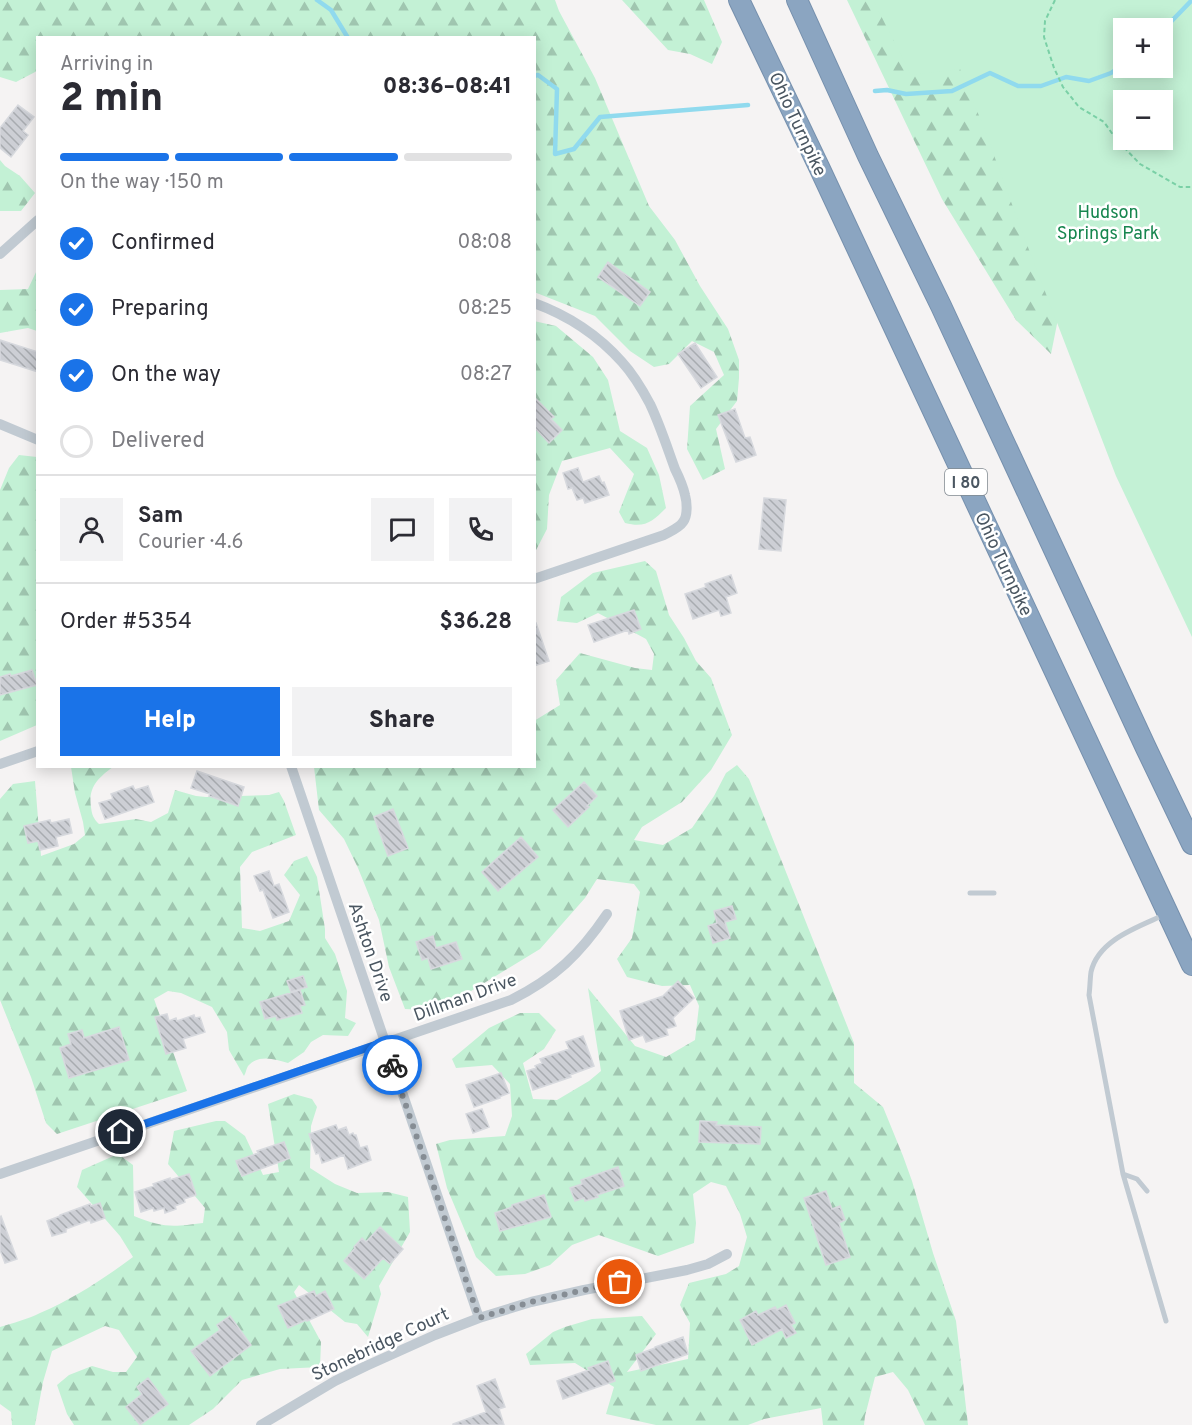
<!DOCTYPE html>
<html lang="en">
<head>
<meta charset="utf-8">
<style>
	:root { --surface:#fff; --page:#f2f2f3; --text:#2b2b33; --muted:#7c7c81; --line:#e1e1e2; --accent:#1a73e8 }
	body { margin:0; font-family:Overpass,sans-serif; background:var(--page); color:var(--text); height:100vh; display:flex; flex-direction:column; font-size:22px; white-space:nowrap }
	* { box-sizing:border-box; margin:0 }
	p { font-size:20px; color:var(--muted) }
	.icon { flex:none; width:33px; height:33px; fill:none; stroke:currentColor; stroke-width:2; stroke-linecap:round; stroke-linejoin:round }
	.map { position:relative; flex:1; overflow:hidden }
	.side { position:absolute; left:36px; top:36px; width:500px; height:732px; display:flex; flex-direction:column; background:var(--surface); border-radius:0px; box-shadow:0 3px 15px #0003 }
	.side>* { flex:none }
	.tools { position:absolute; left:1113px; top:18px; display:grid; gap:12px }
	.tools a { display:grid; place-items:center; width:60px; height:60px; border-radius:0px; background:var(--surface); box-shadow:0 3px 15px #0003; font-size:30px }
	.pin { position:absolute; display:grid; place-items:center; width:51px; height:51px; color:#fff; margin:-26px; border:3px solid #fff; border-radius:50%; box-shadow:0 2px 6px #0007 }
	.courier { position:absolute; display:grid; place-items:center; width:60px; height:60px; margin:-30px; border:4px solid #1a73e8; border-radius:50%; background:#fff; color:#222; box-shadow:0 2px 8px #0007 }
	.summary em { font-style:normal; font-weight:800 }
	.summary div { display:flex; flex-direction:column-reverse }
	.summary { display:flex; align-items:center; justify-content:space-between; height:102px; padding:0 24px }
	h1 { font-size:39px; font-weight:800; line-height:45px }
	.bar { display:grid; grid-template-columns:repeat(4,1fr); gap:9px 6px; align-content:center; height:72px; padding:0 24px }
	.bar i { height:8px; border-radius:4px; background:var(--line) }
	.bar .active { background:var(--accent) }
	.bar p { grid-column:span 4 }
	.line { display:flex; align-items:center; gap:15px; padding:0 24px; border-top:2px solid var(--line) }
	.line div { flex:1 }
	.round { display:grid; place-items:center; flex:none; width:63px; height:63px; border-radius:0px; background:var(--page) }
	ol { padding:0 24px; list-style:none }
	li { display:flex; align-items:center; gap:18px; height:66px }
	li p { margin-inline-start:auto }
	li .icon { padding:6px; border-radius:50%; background:var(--accent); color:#fff; stroke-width:4 }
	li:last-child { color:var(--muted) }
	li i { width:33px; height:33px; border:3px solid var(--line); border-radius:50% }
	.action { display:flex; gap:12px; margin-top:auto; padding:12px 24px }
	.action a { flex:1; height:69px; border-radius:0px; background:var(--accent); color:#fff; font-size:24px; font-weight:800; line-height:69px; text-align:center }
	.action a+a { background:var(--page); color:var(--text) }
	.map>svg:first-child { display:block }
	.forest { fill:url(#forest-firs) }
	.park { fill:#c3f1d5; fill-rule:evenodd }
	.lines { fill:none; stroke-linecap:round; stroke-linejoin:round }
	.stream { stroke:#90daee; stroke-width:4.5 }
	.building { fill:url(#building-back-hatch); stroke:#d7d9de; stroke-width:1.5 }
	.highway-casing { stroke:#7690ad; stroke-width:22 }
	.path { stroke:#7ad0a6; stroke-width:2; stroke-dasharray:4.5 3; stroke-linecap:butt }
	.lane { stroke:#c1cad2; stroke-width:5 }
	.street { stroke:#c1cad2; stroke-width:10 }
	.highway { stroke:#8ba5c1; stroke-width:20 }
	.done { stroke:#868d94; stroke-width:6; stroke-dasharray:0 10.8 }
	.route { stroke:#1a73e8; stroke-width:8 }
	.labels { text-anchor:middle; stroke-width:5; stroke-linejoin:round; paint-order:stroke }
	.shield { fill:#fff; stroke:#808990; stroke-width:1.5 }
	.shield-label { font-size:16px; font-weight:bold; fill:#4a5661 }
	.street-label { font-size:18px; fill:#4a5661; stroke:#fff }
	.park-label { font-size:18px; fill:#17864f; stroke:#fff }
</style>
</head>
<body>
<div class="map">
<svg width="1192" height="1425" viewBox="0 0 1192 1425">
	<defs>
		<pattern id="forest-firs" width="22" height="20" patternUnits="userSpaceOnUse" patternTransform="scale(1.5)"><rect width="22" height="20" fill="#c3f1d5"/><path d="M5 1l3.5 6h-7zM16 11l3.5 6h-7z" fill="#a0c6b0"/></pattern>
		<pattern id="building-back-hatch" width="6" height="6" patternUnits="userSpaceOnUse" patternTransform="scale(1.5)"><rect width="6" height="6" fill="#cdcfd5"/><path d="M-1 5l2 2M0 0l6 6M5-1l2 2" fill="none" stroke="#a8abb0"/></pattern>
	</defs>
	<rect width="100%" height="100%" fill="#f5f3f3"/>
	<path class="forest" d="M0 0H555L559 11 595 78 649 206 675 240 700 286 728 329 739 360V378L737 401 716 429 725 469 703 480 687 449 690 406 724 375 714 352 692 341 669 364 654 367 630 351 595 316 534 292V38H38L37 71 16 82 0 77Z
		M622 0H704L722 42 712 64 690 54 668 50Z
		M847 0H1172L1124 28 1068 269 1051 354 1016 320 942 199Z
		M0 160 5 166 20 176 35 193 21 211H0Z
		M37 270V331L28 328 0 333V290L28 289Z
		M534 321 556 326 593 357 608 380 620 431 647 448 659 475 666 508C652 522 645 528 625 523L619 512 634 474 610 448 562 461 549 495 547 529 534 554Z
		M19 455 37 457V725L0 741V490L9 468Z
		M645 561 656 571 669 615 684 638 696 661 711 678 732 735 711 770 682 802 642 827 634 840 663 845 692 828 714 796 726 773 737 765 749 779 854 1043V1083L883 1107 903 1156 912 1181 933 1253 956 1321 968 1425H925L908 1390 893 1372 875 1377 865 1416 864 1425H823L821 1408 764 1419 748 1425H656L606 1414 614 1387 575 1363 530 1365 526 1354 553 1332 565 1327 592 1319 642 1316 656 1334 627 1372 688 1359 690 1323 680 1305 689 1283 726 1274 739 1266 747 1237 740 1214 726 1186 711 1182 693 1194 696 1223 694 1243 658 1256 599 1235 572 1245 550 1265 525 1274 496 1276 476 1257 447 1188 436 1144 450 1140 505 1136 512 1116 510 1084 492 1065 456 1068 452 1059 489 1028 520 1013H539L556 1030 544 1049 523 1063 533 1099 557 1100 589 1081 601 1071 588 988 635 1046 666 1057 695 1040 699 1006 690 985 662 986 627 977 617 959 632 938 640 892 634 884 597 879 585 898 540 949 458 999 427 1010 405 1009 389 967 379 920 358 868 344 839 319 810 314 767 534 766V721L560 705 556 680 580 653 635 668 652 670 654 654 646 639 598 613 577 623 557 621 561 597 593 573Z
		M71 767H113C98 778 88 787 91 807 92 815 93 818 99 824L136 819 151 822 168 813 175 790 196 796 206 797 269 795 279 792 284 801 296 835 252 852 240 867 242 928 260 931 289 921 300 895 284 875 294 861 307 856 317 877 325 929V938L335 954 347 991 345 1018 356 1023 348 1036 323 1035 311 1042 304 1052 288 1063C275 1059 258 1054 248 1066 246 1069 246 1073 244 1076L229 1050 227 1032 212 1007 181 993 168 991 154 999 187 1091 57 1134 46 1123 31 1077 0 1000V799L13 784 35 781 41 856 74 844 85 835 83 822 75 793Z
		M294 1094 312 1099 317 1107 311 1126 310 1168 335 1184 357 1193 388 1192 408 1197 410 1232 379 1286 381 1294 368 1337 357 1324 345 1322 299 1285 294 1292 321 1342 320 1367 280 1369 242 1380 213 1409 189 1425H74L67 1414 57 1385 69 1375 92 1366 113 1372H126L137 1357 119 1330 105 1326 52 1351 43 1382 35 1425H12L11 1412 0 1404V1327C13 1323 28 1319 40 1313 73 1299 105 1278 133 1257L120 1236 77 1187 82 1170 118 1154 133 1165 134 1216C163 1228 173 1227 203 1223L205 1208 168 1164 174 1131 216 1121H225L245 1136 263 1175 279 1172 268 1104Z"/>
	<path class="park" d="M873 0H1192V637L1116 476 1021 229 984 128 960 69 911 75ZM1124 28H1162V68H1124ZM1124 100H1162V140H1124Z"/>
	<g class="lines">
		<path class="stream" d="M317 0 331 10 348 38
			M1162 31 1192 0
			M534 76 538 75 557 89 555 154 574 149 600 117 748 105
			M875 91 887 90 906 94 952 91 990 73 1018 86H1041L1066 77 1089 81 1111 73 1124 64"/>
	</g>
	<path class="building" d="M18 105 34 117 23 131 28 135 11 157 0 148V128Z
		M608 262 650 292 640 306 598 277Z
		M0 340 38 352V372L0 360Z
		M695 343 717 377 701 388 678 354Z
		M534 397 554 417 551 419 562 430 549 443 534 427Z
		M735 409 745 438 750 437 756 455 736 462 718 415Z
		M578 468 583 482 599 476 602 483 604 482 609 495 585 503 583 498 577 500 572 488 568 489 563 473Z
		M764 498 786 500 781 551 759 549Z
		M731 575 737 593 726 597 731 613 721 616 719 610 693 619 685 594 706 587 705 584Z
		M634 610 641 629 629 634 628 630 594 642 588 625Z
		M536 623 549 661 534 666V624Z
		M32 670 37 685 0 695V677L10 674 11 676Z
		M197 771 244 787 238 806 209 796 210 794 191 788Z
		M584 782 597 796 587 806 589 807 568 827 553 810Z
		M133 786 135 790 148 786 154 802 105 819 99 803 113 799 111 794Z
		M393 809 408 848 388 856 374 817Z
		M69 819 72 833 56 837 58 846 40 850 38 841 28 843 24 826 50 820 51 823Z
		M521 837 538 857 498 891 482 872Z
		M269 871 274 886 279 884 289 912 273 918 263 890 260 891 254 876Z
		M732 906 736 919 725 922 730 938 713 943 708 926 717 923 714 911Z
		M433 936 436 948 456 942 462 959 431 969 428 958 422 960 416 942Z
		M303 976 307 987 291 992 287 981Z
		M678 981 694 998 673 1018 676 1026 666 1029 668 1035 646 1042 643 1035 629 1040 620 1011 663 996Z
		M300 990 305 1005 300 1006 302 1013 277 1020 276 1016 265 1019 260 1002Z
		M167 1014 169 1021 176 1018 177 1021 194 1015 195 1018 200 1017 205 1032 183 1039 186 1048 166 1054 155 1017Z
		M119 1027 129 1060 69 1078 60 1048 71 1044 68 1034 82 1030 84 1038Z
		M583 1036 594 1066 570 1075 571 1077 533 1090 527 1071 536 1068 535 1066 542 1063 540 1059 569 1049 566 1042Z
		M501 1073 509 1093 499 1097 500 1098 474 1107 466 1085Z
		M482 1109 489 1127 473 1133 466 1114Z
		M700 1121 717 1122 716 1125 761 1127 760 1144 699 1142Z
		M336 1125 338 1130 346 1127 349 1135 353 1133 354 1135H356L360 1148 367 1146 371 1160 348 1169 344 1155 322 1163 319 1153 316 1154 309 1134Z
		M284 1142 290 1158 242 1176 236 1161 258 1153 257 1151Z
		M618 1167 624 1186 597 1195 598 1197 585 1201 584 1198 575 1201 570 1188 582 1184 581 1180Z
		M189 1174 196 1195 184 1199 185 1202 175 1206 176 1209 165 1213 164 1208 154 1211 153 1208 141 1212 135 1192 154 1186 153 1184 170 1178V1180Z
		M826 1191 832 1209 840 1206 845 1220 839 1223 850 1257 826 1265 804 1198Z
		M544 1195 551 1217 500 1231 495 1213 512 1207V1205Z
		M100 1203 105 1218 91 1223 90 1220 66 1229V1232L52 1236 47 1221 60 1216V1215L90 1204 91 1206Z
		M1 1216 17 1259 5 1263 0 1250V1217Z
		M380 1227 403 1249 390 1264 383 1258 364 1279 344 1261 355 1248 354 1247 362 1238 366 1242Z
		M314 1291 316 1296 325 1291 334 1309 307 1321 306 1320 288 1328 278 1306Z
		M786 1305 795 1323 791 1325 796 1333 786 1338 782 1329 752 1345 740 1320 756 1311 758 1315 775 1307 777 1310Z
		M230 1316 251 1345 210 1376 191 1351 220 1330 217 1325Z
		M683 1337 688 1354 641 1371 636 1355 655 1348V1347Z
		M608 1361 615 1381 563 1399 557 1381 589 1370 588 1368Z
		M148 1378 168 1404 140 1425 126 1407 142 1394 137 1387Z
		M495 1379 505 1407 499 1409 504 1425H453V1424L486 1412 477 1386Z"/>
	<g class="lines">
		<g class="highway-casing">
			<path id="highway" d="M739 0 819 167 1192 965
				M797 0 868 156 941 306 1146 748 1192 844"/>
		</g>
		<path class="path" d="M1055 0 1045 21 1044 37 1054 68 1063 87 1079 107 1104 122 1116 139 1140 164 1180 187H1192"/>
		<path class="lane" d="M970 893H994
			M1164 915C1138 927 1098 940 1091 972 1090 979 1090 988 1089 995L1123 1174 1166 1321
			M1123 1174 1137 1179 1147 1191"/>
		<path class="street" d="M0 254 38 220
			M534 303C567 315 598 335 622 362 633 374 642 389 650 404 660 425 667 447 675 469 679 477 683 486 685 495 687 502 688 516 683 522 679 528 671 531 664 535L534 579
			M0 424 38 440
			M0 764 38 751
			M291 766 479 1318
			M0 1174 511 1000C555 978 580 954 607 914
			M261 1425 335 1381 366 1366 435 1335 479 1318 531 1302 584 1290 687 1270 708 1264 727 1254"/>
		<use href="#highway" class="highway"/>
	</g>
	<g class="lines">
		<path class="done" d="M392 1065 479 1318 531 1302 620 1282"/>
		<path class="route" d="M121 1132 384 1042 392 1065"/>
	</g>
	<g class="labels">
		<rect class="shield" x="945" y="469" width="42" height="26" rx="4.5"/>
		<g class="shield-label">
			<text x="966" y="488">I 80</text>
		</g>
		<g class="street-label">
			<text transform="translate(798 124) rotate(65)" y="6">Ohio Turnpike</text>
			<text transform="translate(1004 564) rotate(65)" y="6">Ohio Turnpike</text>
			<text transform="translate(371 952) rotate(71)" y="6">Ashton Drive</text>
			<text transform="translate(465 997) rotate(-20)" y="6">Dillman Drive</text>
			<text transform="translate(380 1344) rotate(-25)" y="6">Stonebridge Court</text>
		</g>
		<g class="park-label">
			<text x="1108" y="218">Hudson<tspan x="1108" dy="21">Springs Park</tspan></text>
		</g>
	</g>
</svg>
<div class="tools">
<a>+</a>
<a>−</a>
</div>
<div class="pin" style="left:620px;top:1282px;background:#ea580c"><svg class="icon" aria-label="bag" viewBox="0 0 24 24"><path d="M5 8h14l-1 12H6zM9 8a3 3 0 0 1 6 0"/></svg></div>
<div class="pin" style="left:121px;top:1132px;background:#1f2937"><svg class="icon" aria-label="home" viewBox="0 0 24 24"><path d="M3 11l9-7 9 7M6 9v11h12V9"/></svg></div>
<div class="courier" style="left:392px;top:1065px"><svg class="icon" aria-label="bike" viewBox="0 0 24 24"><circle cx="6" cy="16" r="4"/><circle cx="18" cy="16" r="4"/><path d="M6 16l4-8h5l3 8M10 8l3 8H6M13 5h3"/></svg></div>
<section class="side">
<div class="summary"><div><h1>2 min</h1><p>Arriving in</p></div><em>08:36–08:41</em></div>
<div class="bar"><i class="active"></i><i class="active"></i><i class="active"></i><i></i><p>On the way · 150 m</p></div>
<ol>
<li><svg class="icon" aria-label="check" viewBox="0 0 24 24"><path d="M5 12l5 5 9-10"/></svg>Confirmed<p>08:08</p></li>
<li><svg class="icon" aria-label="check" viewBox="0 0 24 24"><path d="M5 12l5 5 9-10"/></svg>Preparing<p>08:25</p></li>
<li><svg class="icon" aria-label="check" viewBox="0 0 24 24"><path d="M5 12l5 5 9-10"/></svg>On the way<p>08:27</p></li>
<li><i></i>Delivered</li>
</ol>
<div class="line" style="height:108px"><a class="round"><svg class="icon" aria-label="person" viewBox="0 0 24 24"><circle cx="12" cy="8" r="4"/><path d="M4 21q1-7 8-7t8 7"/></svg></a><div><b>Sam</b><p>Courier · 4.6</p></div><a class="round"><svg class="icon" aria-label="chat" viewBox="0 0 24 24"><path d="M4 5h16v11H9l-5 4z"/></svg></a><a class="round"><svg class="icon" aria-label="phone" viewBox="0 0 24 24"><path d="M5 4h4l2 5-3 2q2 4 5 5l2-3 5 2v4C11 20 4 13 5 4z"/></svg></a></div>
<div class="line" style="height:78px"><div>Order #5354</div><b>$36.28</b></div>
<div class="action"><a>Help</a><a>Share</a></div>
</section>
</div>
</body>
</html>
